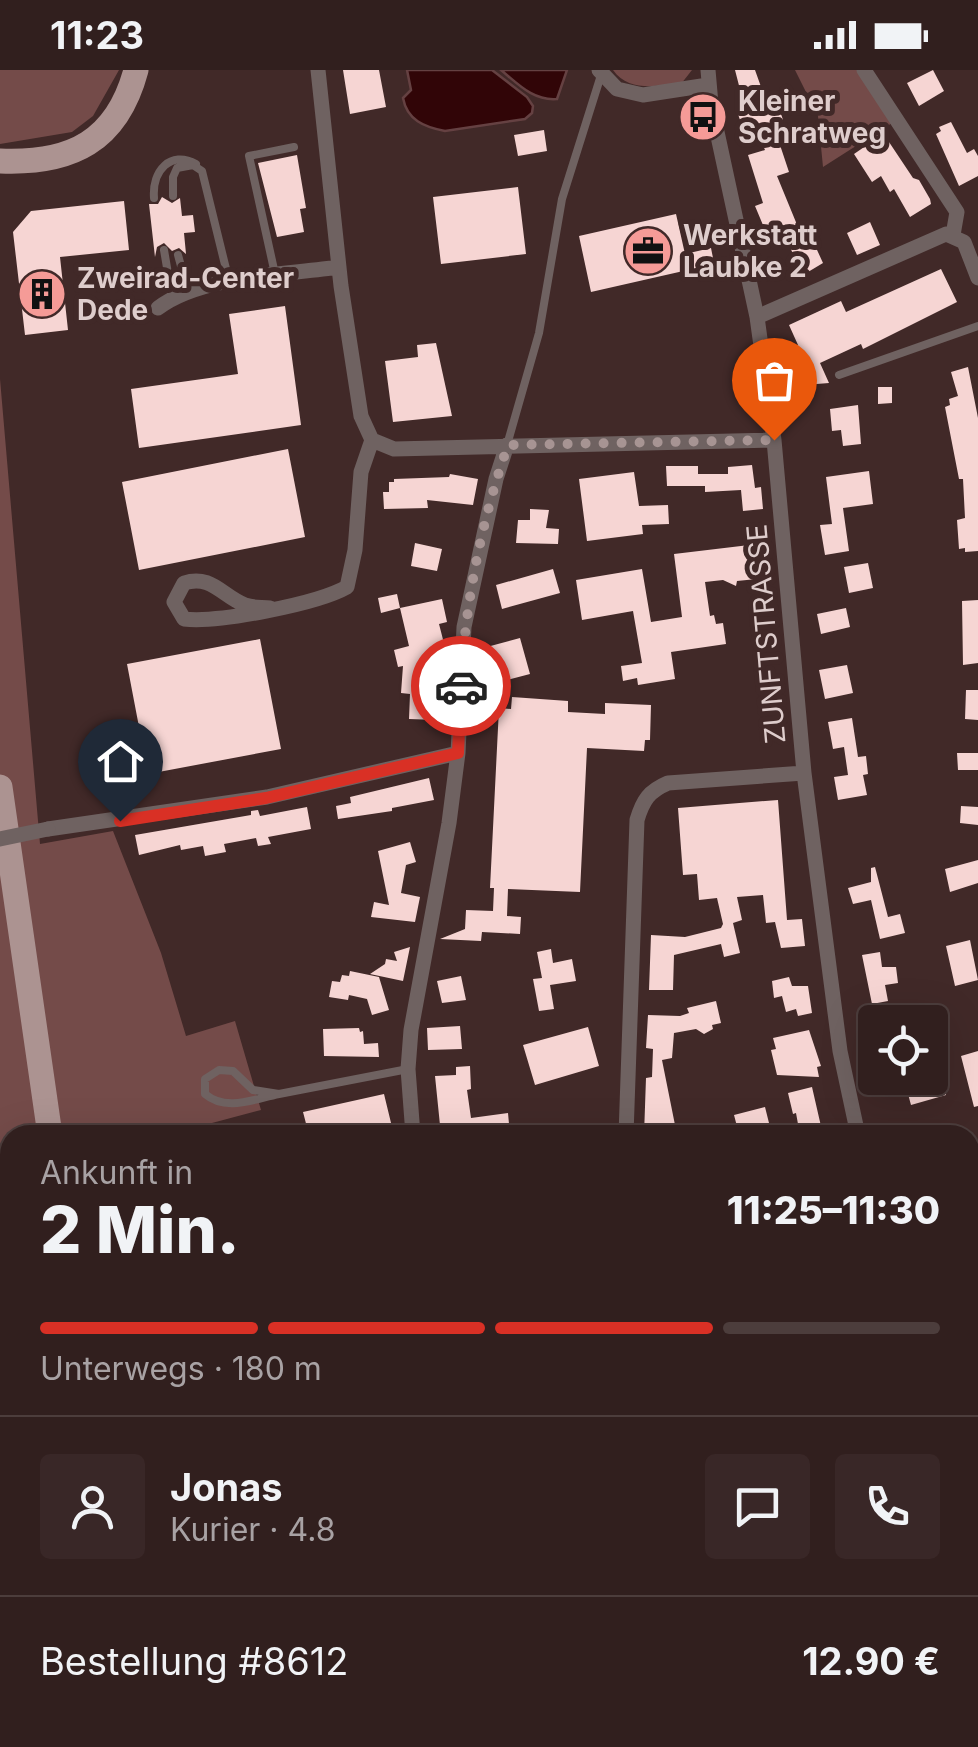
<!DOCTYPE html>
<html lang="de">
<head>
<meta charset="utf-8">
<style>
	:root { --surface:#311f1e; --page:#392727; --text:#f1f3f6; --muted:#a8a2a4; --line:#4c3d3c; --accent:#d93025 }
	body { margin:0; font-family:Inter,sans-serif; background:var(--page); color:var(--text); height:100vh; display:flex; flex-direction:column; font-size:38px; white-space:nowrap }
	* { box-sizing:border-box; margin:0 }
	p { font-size:32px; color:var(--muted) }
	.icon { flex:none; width:55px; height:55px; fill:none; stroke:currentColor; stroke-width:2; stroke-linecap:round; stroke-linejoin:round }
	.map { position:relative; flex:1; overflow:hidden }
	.drawer { position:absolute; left:0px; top:1055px; width:980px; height:622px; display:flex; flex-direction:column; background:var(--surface); border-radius:30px 30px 0 0; box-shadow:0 10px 40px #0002,0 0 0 2px var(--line) }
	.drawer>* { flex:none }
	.tools { position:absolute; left:858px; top:935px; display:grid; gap:20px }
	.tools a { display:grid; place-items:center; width:90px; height:90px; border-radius:10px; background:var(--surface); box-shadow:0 10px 40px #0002,0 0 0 2px var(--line); font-size:50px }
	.pin { position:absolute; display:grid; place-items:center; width:85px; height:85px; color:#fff; margin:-102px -42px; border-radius:50% 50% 50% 0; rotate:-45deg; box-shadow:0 0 10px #0007 }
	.pin .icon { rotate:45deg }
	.courier { position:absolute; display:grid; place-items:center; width:100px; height:100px; margin:-50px; border:8px solid #d93025; border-radius:50%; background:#fff; color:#222; box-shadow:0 2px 12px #0007 }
	.head em { font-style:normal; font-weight:800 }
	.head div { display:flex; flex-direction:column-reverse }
	.head { display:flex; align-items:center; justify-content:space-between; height:170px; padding:0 40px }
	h1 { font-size:65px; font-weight:800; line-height:75px }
	.bar { display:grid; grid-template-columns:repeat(4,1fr); gap:15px 10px; align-content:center; height:120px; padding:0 40px }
	.bar i { height:12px; border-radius:8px; background:var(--line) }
	.bar .selected { background:var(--accent) }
	.bar p { grid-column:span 4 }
	.line { display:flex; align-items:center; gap:25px; padding:0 40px; border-top:2px solid var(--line) }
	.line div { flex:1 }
	.round { display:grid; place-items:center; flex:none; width:105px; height:105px; border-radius:10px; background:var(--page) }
	.status { display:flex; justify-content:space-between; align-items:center; height:70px; padding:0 50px; background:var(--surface); direction:ltr }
	.status svg { height:28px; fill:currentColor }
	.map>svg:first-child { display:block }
	.green { fill:#744b49 }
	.water { fill:#310507; stroke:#654142; stroke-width:2.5 }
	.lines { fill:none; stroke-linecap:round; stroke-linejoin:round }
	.stream { stroke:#654142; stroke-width:5 }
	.building { fill:#f6d5d3 }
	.path { stroke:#8b7675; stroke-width:2.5; stroke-dasharray:8 5; stroke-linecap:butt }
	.service { stroke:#6f6261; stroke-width:8 }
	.minor { stroke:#6f6261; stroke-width:15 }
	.primary { stroke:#ac9391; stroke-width:25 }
	.minor-bridge { stroke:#6f6261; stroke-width:15 }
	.done { stroke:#a79493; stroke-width:10; stroke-dasharray:0 18 }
	.route { stroke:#d93025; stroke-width:12 }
	.labels { text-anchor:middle; stroke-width:10; stroke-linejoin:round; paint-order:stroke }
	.poi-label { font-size:28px; font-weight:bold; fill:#decdcc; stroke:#412928; text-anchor:start }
	.street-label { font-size:28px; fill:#decdcc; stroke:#412928 }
</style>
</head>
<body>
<div class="status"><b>11:23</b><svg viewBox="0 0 49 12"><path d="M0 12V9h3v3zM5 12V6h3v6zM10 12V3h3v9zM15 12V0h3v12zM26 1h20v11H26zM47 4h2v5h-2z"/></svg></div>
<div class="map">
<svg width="978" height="1677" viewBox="0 0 978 1677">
	<rect width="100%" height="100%" fill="#412928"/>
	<path class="green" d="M0 0H119L93 46 72 62 0 74Z
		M613 0H692L681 14C657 15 629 23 613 0Z
		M795 0H857L892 53 823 97 818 46Z
		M0 309 40 774 113 761 161 883 186 966 235 951 261 1040 167 1065H10V1556L0 1534Z
		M970 1558H978V1619L970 1620Z
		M512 1668H606L590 1669 589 1677H513Z"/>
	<path class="water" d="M407 0H492L527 27 533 36 532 43 525 49 445 61C424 57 407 50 403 28L411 20Z
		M501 0H567L557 29C533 31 518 14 501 0Z"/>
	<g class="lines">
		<path class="stream" d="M0 1290 10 1289
			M577 1668V1677"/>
	</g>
	<path class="building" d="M343 0H379L386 37 350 44Z
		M735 0H755L765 28 775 25 783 50 776 52 783 74 780 75 789 102 777 106 800 162 807 158 823 193 803 205 779 154 765 160 755 136 763 133 748 85 765 80 752 50 741 53 736 38 744 35Z
		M933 0 944 21 919 36 907 13Z
		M951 52 967 83 974 79 978 86V106L959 116 936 64 941 61 939 57Z
		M544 60 547 81 518 86 514 65Z
		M881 60 913 108 919 110 930 129 931 134 910 147 894 119 890 122 881 106 872 112 854 84 870 73 867 69Z
		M297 85 306 138 300 139 304 162 277 167 258 93Z
		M518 117 526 184 441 194 433 127Z
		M162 127 172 133 180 128 182 146 193 145 195 162 184 163 186 184 179 178 172 181 164 173 157 177 155 187 149 134H158Z
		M124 131 129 180 60 187 68 260 25 265 13 162 31 141Z
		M676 144 685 184 711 178 715 198 702 201 701 197 591 222 579 166Z
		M870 152 880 175 857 185 847 163Z
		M941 199 957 232 863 279 861 274 820 293 829 313 792 316 787 280 798 275 789 255 841 231 846 242Z
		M285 236 301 355 139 378 131 319 238 304 229 244Z
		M436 273 452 346 393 352 385 291 418 287 417 275Z
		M968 297 978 348V481L965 482V478L959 479 957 450 965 448 963 409H959L945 337 950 335 949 329 958 326 951 302Z
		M878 317H892V333L878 334Z
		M858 335 861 374 843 376 841 360 832 361 830 339Z
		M288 379 305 467 139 500 122 412Z
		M752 395 755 418 761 417 763 439 743 441 741 420 705 422V416H667L666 396H698V404H728V397Z
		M869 401 873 434 843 438 849 481 825 485 820 455 832 454 826 407Z
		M634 402 639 436 668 435 669 454 642 455 643 464 587 471 579 409Z
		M450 404 478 409 473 435 427 430 428 438 384 439 383 422H389V412H394V409L449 407Z
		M530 439 549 440 546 458 559 459 558 474 516 473 518 450H530Z
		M415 473 442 479 437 501 411 496Z
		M766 473 769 505 766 508 737 511 736 516 723 510 705 512 710 546 714 545 716 554 723 553 726 574 671 582 675 609 638 615 637 608 623 611 621 596 642 593 633 541 582 550 576 510 642 499 651 552 682 547 674 484Z
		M868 493 873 518 849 523 844 497Z
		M553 499 560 523 502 539 496 515Z
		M397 524 400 538 381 543 378 528Z
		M442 529 447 552 439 554 447 585 443 586 444 592 423 597 422 621 450 623 449 625 421 633 438 634 437 650 409 649 410 624 401 623 403 596 398 597 394 580 409 576 400 538Z
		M978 530V593L963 595 962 531Z
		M846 538 850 557 821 564 817 544Z
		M520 568 530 604 492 614 491 607 483 609 477 585 484 583 483 578Z
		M260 569 281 679 148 704 127 594Z
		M847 595 853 623 825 629 819 600Z
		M966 620H978V650L965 649Z
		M512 627 568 631V642L605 644V633L651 635 650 670H645L644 681 587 678 580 822 508 819 507 846 521 847 520 864 482 862 481 871 440 869 465 859 466 840 493 841 494 818H490L499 638 511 639Z
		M852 648 858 687 866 686 868 704 863 705 867 725 838 730 834 707 848 705 844 677 833 679 828 652Z
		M957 683H978V700H958Z
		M429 708 434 730 392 738V741L338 749 336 736 351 733 350 727Z
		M778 730 787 850 802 849 805 876 781 878 775 852 766 853 763 825 737 827 742 850 733 853 740 883 724 887 721 874 674 885 673 920H649L651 865 685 867 721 858 723 854 717 828 699 830 697 804 683 805 678 738Z
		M961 736 978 737V755L960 753Z
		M307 737 311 759 268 767 271 774 258 776 256 768 224 774 226 782 205 786 203 776 181 780 180 775 139 785 135 765 251 745V741L258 740 260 746Z
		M410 772 416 792 406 795 401 823 420 827 415 852 371 847 374 832 389 835 378 781Z
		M978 790V813L950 822 945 799Z
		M875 797 888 847 900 844 905 863 880 869 871 830 853 834 848 818 871 812V798Z
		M970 870 978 910 955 916 946 876Z
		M410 877 403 911 370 904 385 894 386 889 397 891 394 882Z
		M551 879 553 893 572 889 576 911 550 915 554 939 539 941 533 909 542 908 537 882Z
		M880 882 882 897H896L898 913 885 915 888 931 872 934 862 885Z
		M350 901 379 907 389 940 372 945 367 929 349 925 348 930 329 927 332 911 340 912 342 905 349 906Z
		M461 906 466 930 442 933 437 911Z
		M789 907 792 916H808L812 943 798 946 796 939 786 942 782 926 774 928 772 911Z
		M716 931 721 953 712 955 713 959 704 964 696 959 674 963 672 988 662 990 677 1065H644L646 1008 652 1007 653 979 646 978 648 945 680 946 689 943 687 938Z
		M460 956 462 979 428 980 427 958Z
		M588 957 599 996 535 1015 523 975Z
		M359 958 360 962 363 961 364 974 378 973 379 987 324 986 323 959Z
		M809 960 821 996 817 997 819 1007 777 1005 771 980 776 979 773 968Z
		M978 981V1036L974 1037 961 986Z
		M470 996 471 1019 467 1020 471 1048 508 1043 510 1065H441L435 1006 456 1005V997Z
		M941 1005 946 1025 911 1035 905 1013Z
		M812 1017 823 1065H806L804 1053 798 1054 796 1043 793 1044 788 1023Z
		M384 1024 392 1057 358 1065H309L303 1042Z
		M765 1037 772 1065H750L749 1062 739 1064 734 1045Z"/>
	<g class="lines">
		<path class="path" d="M970 1541H978"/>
		<path class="service" d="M173 126V107L177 98 193 95 202 101 229 211
			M154 128C152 101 170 80 196 94
			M164 180 172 227
			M178 185 188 222
			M275 204 249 86 294 77
			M839 305 978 256
			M507 375 539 263 562 129 602 2
			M279 1024C254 1029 226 1042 205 1024V1009L219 1000 233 1001 253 1020 279 1024 408 999"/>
		<path class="minor" d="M318 0 341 216 361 346 372 370 394 379 774 370
			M599 0 617 19 643 25 708 15
			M708 0 711 34 757 247 774 370 804 703 840 981 858 1065
			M864 0 957 142 953 165
			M158 238C202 205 284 205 339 197
			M757 247 946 164 964 172 978 208
			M270 538C262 537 252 538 245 535 222 526 211 504 184 513L174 532 184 549C218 553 317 534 347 517L355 480 361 402 372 370
			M48 759 267 727 458 683
			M413 1065 408 999 411 960 449 753 458 683 464 557 496 409 507 375
			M626 1065 637 750C643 730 649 721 668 713L804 703
			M970 1135 978 1134
			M970 1353 978 1351
			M0 1665 10 1662"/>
		<path class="primary" d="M0 91C72 94 117 71 136 0
			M0 717 50 1065
			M161 1668 163 1677"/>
		<path class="minor-bridge" d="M0 769 48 759"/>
	</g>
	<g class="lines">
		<path class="done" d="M461 616C465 534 481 452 508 375L774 370"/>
		<path class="route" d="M120 751 266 728 458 683 461 616"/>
	</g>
	<defs>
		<g id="bus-disc" transform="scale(2.5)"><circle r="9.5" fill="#f59b97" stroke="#412928"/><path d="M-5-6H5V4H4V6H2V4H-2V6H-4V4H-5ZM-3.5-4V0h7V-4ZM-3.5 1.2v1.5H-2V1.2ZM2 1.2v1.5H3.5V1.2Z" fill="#111"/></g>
		<g id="office-disc" transform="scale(2.5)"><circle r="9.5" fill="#f59b97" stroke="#412928"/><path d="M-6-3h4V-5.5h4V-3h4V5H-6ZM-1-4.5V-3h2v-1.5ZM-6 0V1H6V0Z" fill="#111"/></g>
		<g id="building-disc" transform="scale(2.5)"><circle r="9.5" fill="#f59b97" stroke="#412928"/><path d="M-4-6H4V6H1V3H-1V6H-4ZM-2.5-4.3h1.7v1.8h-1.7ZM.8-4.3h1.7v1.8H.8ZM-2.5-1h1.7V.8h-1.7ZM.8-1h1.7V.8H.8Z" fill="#111"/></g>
	</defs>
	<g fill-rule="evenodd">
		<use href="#bus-disc" x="703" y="47"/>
		<use href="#office-disc" x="648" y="181"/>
		<use href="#building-disc" x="42" y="224"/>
	</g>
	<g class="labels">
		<g class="poi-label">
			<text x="738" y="41">Kleiner<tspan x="738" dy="32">Schratweg</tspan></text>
			<text x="683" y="175">Werkstatt<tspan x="683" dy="32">Laubke 2</tspan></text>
			<text x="77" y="218">Zweirad-Center<tspan x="77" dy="32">Dede</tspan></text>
		</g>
		<g class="street-label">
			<text transform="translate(766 564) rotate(-95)" y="10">ZUNFTSTRASSE</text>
		</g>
	</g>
</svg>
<div class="tools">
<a><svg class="icon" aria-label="locate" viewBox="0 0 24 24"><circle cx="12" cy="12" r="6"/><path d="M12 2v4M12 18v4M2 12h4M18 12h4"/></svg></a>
</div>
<div class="pin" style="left:774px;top:370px;background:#ea580c"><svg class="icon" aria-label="bag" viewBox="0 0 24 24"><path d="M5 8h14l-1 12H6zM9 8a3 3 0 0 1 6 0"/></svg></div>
<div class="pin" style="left:120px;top:751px;background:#1f2937"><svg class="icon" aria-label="home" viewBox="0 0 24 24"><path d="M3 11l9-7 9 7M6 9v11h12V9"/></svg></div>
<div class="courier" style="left:461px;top:616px"><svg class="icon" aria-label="car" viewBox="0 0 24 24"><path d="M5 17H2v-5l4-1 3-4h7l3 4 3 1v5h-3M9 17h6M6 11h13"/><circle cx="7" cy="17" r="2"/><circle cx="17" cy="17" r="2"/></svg></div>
<section class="drawer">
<div class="head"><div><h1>2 Min.</h1><p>Ankunft in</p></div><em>11:25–11:30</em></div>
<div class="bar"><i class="selected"></i><i class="selected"></i><i class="selected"></i><i></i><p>Unterwegs · 180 m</p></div>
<div class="line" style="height:180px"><a class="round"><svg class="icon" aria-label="person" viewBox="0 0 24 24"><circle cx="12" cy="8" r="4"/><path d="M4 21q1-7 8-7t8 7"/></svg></a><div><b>Jonas</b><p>Kurier · 4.8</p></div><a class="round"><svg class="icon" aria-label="chat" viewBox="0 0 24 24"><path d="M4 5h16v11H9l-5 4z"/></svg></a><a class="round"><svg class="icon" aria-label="phone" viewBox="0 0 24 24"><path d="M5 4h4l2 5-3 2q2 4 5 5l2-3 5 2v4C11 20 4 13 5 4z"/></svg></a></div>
<div class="line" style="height:130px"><div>Bestellung #8612</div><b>12.90 €</b></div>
</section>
</div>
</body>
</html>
